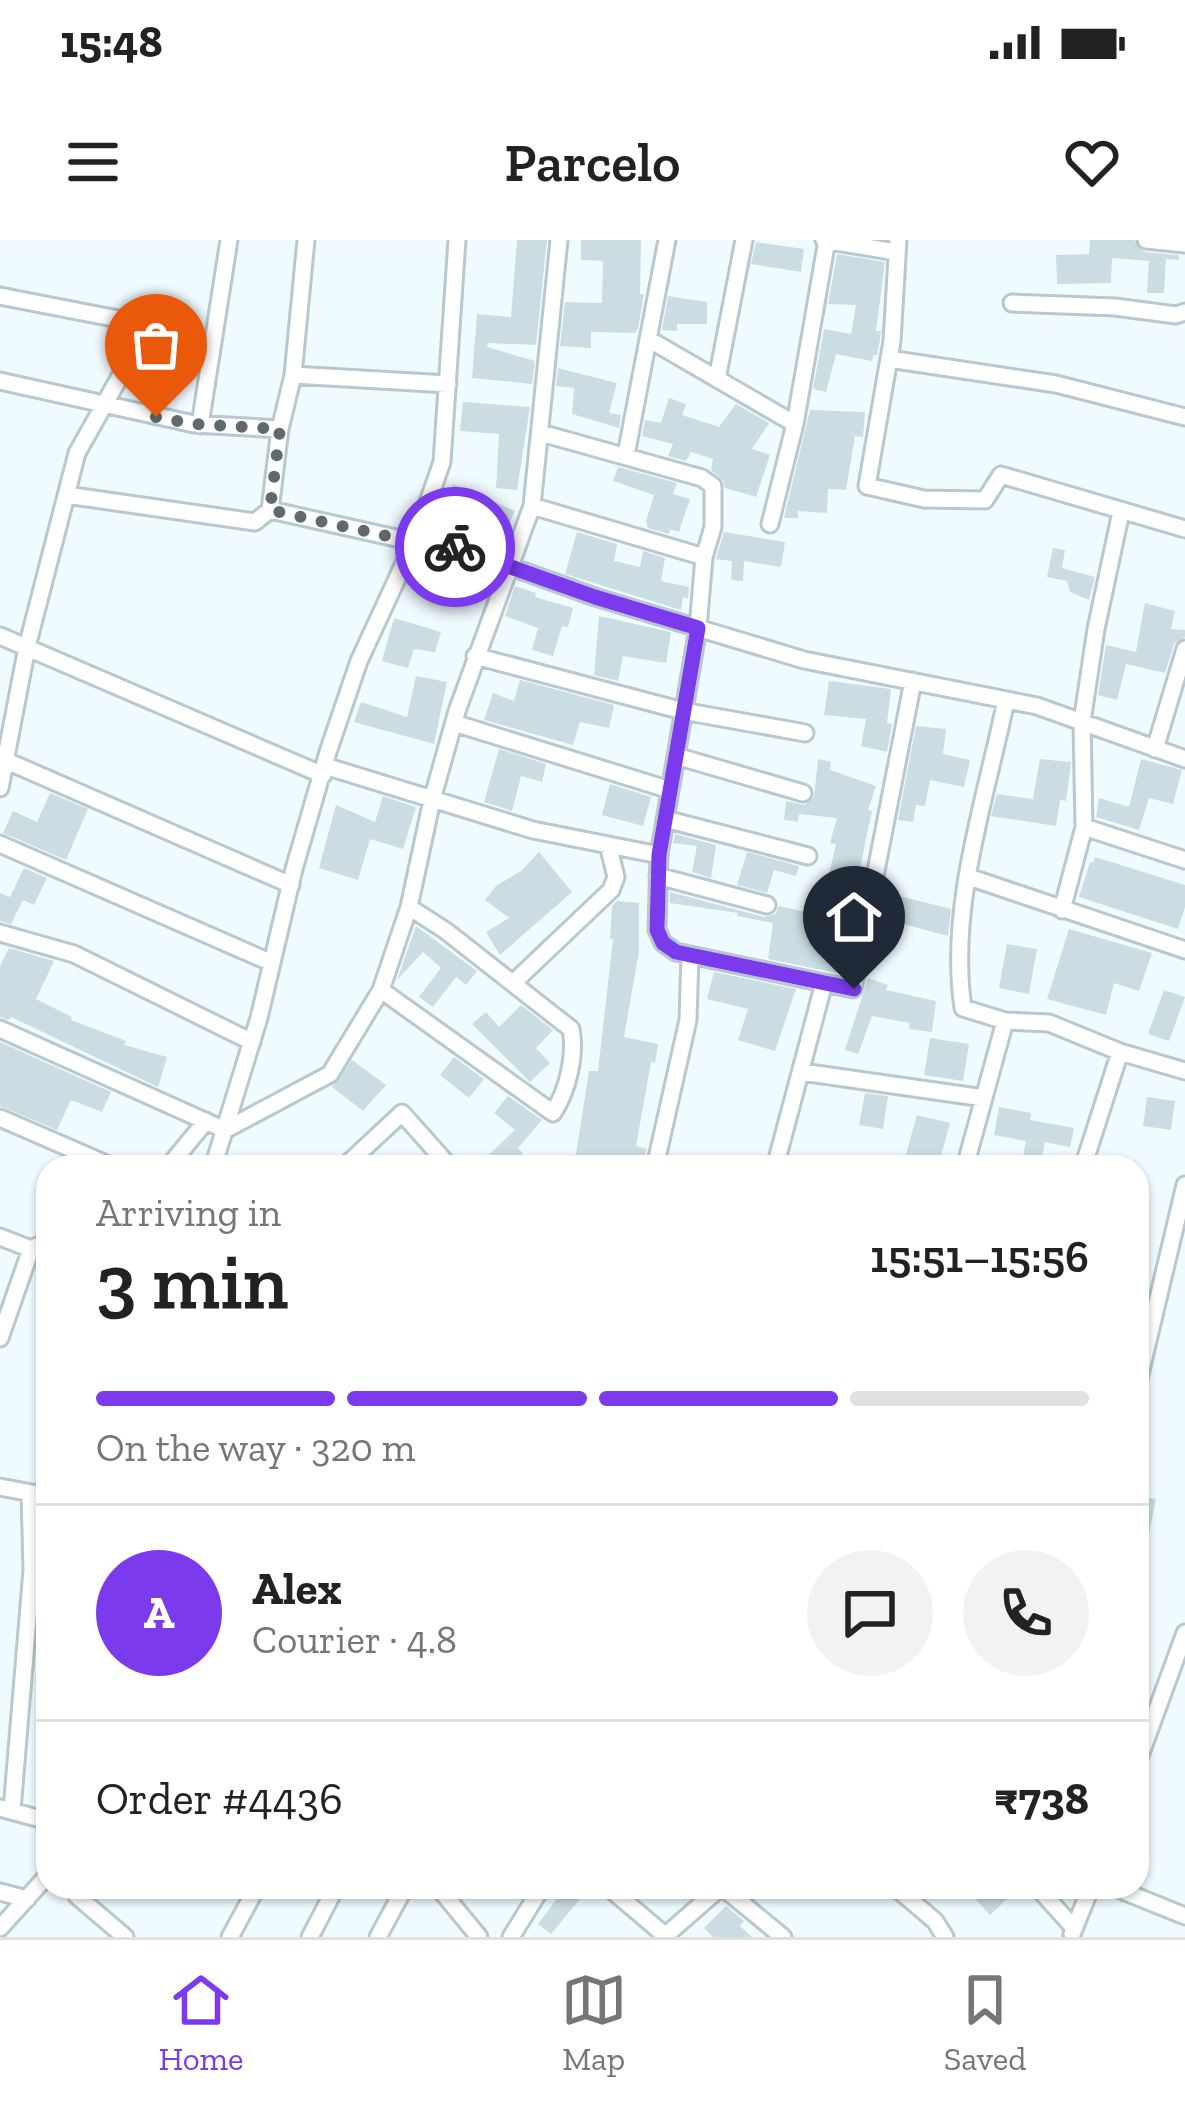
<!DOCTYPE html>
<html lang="en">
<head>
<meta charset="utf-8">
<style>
	:root { --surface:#fff; --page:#f2f2f2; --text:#222; --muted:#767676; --line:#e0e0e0; --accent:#7c3aed }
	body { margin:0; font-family:"Zilla Slab",serif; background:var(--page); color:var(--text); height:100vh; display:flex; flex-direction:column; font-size:45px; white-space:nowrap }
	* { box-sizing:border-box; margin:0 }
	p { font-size:39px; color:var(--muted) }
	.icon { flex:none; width:66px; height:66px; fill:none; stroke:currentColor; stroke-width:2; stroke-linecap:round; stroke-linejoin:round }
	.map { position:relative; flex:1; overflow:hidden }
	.sheet { position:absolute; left:36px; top:915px; width:1113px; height:744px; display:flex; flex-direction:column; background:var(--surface); border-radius:36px; box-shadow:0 3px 9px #0004 }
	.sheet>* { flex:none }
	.pin { position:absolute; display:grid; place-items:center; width:102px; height:102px; color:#fff; margin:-123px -51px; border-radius:50% 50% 50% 0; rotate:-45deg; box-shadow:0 0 12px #0007 }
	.pin .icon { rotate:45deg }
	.courier { position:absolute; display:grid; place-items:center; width:120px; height:120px; margin:-60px; border:9px solid #7c3aed; border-radius:50%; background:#fff; color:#222; box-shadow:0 3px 15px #0007 }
	.headline em { font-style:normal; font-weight:600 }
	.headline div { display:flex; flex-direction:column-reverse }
	.headline { display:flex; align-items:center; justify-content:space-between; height:204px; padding:0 60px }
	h1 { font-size:78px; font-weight:600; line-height:90px }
	.bar { display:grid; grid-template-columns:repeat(4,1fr); gap:18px 12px; align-content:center; height:144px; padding:0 60px }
	.bar i { height:15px; border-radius:9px; background:var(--line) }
	.bar .on { background:var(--accent) }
	.bar p { grid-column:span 4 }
	.line { display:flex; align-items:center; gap:30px; padding:0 60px; border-top:3px solid var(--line) }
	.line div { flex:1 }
	.round { display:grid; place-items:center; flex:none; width:126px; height:126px; border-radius:63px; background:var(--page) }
	.status { display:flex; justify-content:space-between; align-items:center; height:84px; padding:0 60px; background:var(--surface); direction:ltr }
	.status svg { height:33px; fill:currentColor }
	header { display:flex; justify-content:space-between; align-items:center; height:156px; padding:0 60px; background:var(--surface); font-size:54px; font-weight:600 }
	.dock { display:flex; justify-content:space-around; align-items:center; height:168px; border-top:3px solid var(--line); background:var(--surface); font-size:33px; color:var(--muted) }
	.dock a { display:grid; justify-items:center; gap:6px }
	.dock .on { color:var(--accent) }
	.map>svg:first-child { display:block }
	.building { fill:#cbdde2 }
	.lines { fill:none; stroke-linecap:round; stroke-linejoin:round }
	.minor-casing { stroke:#b7c9cf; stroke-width:21 }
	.minor { stroke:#fff; stroke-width:15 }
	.done { stroke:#60696b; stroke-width:12; stroke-dasharray:0 21.6 }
	.route { stroke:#7c3aed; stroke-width:15 }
</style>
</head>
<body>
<div class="status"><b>15:48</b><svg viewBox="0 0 49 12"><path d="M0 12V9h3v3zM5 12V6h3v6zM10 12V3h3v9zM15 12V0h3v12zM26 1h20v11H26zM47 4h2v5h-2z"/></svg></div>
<header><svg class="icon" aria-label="menu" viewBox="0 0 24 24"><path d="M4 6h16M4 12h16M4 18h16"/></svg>Parcelo<svg class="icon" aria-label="heart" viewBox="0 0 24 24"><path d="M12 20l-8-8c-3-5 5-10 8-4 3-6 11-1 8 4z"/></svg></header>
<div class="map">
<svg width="1185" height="1697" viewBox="0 0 1185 1697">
	<rect width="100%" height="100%" fill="#f0fbff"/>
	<path class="building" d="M517 0H547L536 105 488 103 487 107 535 121 532 144 472 138 477 74 511 77Z
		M581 0H641L640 54H644L638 88 635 93 591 92V108L560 106 565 62 602 63 603 21 581 20Z
		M1090 0H1134L1144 12 1179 15V20L1166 19 1164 53H1147L1149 21 1112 18 1111 43 1057 44 1056 15 1089 14Z
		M756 2 804 9 801 32 751 24Z
		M837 14 885 22 876 91H881L880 100 877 115H873L872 121 836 114 826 152 813 149 824 89 851 94 856 65 828 64Z
		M668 56 707 62V84H677V91L662 90Z
		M558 128 617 143 609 173 621 175 619 188 572 174 574 148 556 146Z
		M669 158 686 164 682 175 719 187 736 164 769 183 752 209 770 215 756 257 725 248 723 240 711 230 713 219 691 212 686 221 668 216 673 204 642 196 645 180 661 183Z
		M463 162 530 167 517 250 496 248 499 194 460 191Z
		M810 170 865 172 863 197 855 196 846 250 828 249 827 273 798 271V278H784Z
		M618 227 677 243 673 254 690 259 679 292 670 289 669 294 648 288 646 281 654 255 613 241Z
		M453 244 515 271 502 297 443 270Z
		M577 292 617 304 614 321 640 327 643 311 665 318 661 341 689 347 688 359 683 357 681 370 565 334Z
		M724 292 785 302 781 327 744 321 743 341 731 340 732 321 716 319Z
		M1053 308 1065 310 1062 328 1095 337 1089 360 1070 352 1067 341 1047 337Z
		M515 346 536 353 535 357 573 368 568 387 562 386 553 416 532 410 538 388 505 376Z
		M1145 363 1175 371 1171 389 1185 390V397L1174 404 1165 433 1126 424 1117 460 1098 455 1106 405 1136 412Z
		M599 376 671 392 666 423 623 416 618 441 594 435Z
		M394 378 441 392 435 412 414 409 408 428 382 421Z
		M416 436 447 442 434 504 354 482 361 462 407 477Z
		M520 440 614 465 609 488 580 482 573 505 484 480 493 453 514 461Z
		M829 441 891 449 887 483 892 484 887 512 861 506 866 479 824 475Z
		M916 486 946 489 943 514 970 520 964 547 930 540 925 566 916 565 913 582 898 580Z
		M499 509 546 524 542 542 521 536 512 571 484 562Z
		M818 519 831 522 830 530 876 546 868 570 872 571 849 680 820 673 836 604 830 603 837 578 799 574 798 582 784 580 786 561 805 565 814 557Z
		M1040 519 1071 522 1066 561 1060 560 1056 586 991 576 997 554 1033 559Z
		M1141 519 1182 530 1173 564 1149 558 1139 590 1096 577 1099 558 1129 567Z
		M610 544 651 557 643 586 602 575Z
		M50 553 88 569 66 620 3 593 13 571 37 582Z
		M383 556 416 567 403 609 370 599 358 640 319 628 336 565 375 582Z
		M675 594 716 605 711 638 692 632 697 606 673 603Z
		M539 612 572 652 500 715 486 692 509 678 485 660 496 646 521 631Z
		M747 612 799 626 796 636 774 630 767 653 737 645Z
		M1095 617 1185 645V667L1178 689 1079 657 1090 622 1093 623Z
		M24 628 47 638 34 665 23 660 11 684 0 681V653L10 657Z
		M670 652 764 677 775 674 779 666 815 674 808 701 842 708 837 733 768 719 773 683 737 676 738 673 670 663Z
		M887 653 951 669 948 696 881 678Z
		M617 661 639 663V711L624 797 658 804 655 823 651 822 636 906 647 909 641 927H574L589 831H598L613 699H610L612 666Z
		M416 686 477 731 466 745 456 737 433 767 419 757 441 728 423 712 397 740Z
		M1069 689 1152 713 1139 751 1114 743 1106 775 1047 759Z
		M1007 704 1037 709 1029 754 999 748Z
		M9 708 54 721 36 759 72 777 71 780 126 801 124 805 167 817 158 847 11 777 9 780 0 777V726Z
		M714 732 796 749 775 811 738 800 748 769 707 759Z
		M868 738 888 745 886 750 936 761 932 792 909 789 910 783 872 776 858 814 845 810Z
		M1164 750 1185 757 1169 801 1148 794Z
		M521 765 553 790 536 808 550 823 530 842 472 784 486 772 499 787Z
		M930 798 969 804 963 841 924 835Z
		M0 802 111 852 102 872 71 860 57 890 0 866Z
		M454 817 484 839 469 858 440 835Z
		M352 820 386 845 363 871 332 847Z
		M865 853 888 856 883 889 859 885Z
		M508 856 542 880 518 908 523 913 508 927H476L515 890 494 873Z
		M1147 857 1175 861 1171 890 1143 886Z
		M999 867 1031 873 1030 880 1074 888 1070 907 1045 902 1040 927H1021L1026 901 994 895Z
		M917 875 950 883 938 927 904 921Z
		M1137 1256 1156 1259 1143 1323 1137 1322Z
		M558 1647H565L580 1659 551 1694 538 1684 556 1660 551 1656Z
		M964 1647H1020L990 1675Z
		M726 1666 744 1681 740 1686 752 1697H713L704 1688Z"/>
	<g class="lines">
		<g class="minor-casing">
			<path id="minor" d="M824 0 896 12
				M898 0 892 101 867 246 924 259 985 260 1001 235 1185 289
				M1146 0 1185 4
				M0 56 149 85 77 213 27 407 0 548
				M1012 63 1115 67 1176 75 1185 72
				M650 100 795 184
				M889 119 1056 144 1185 177
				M293 135 448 144
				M717 139 744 0
				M0 141 194 184 280 189
				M200 185 229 0
				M541 193 702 238 713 246V287L704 317 698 388 659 615 657 690 663 703 676 712 853 749 913 441
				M626 215 667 0
				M66 255 255 282 270 270 280 189 293 135 306 0
				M532 266 704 317
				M270 270 414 302
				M770 284 795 184 827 0
				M417 293 595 357 804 420 1037 466 1185 519
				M0 396 323 535
				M475 416 683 471 805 493
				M454 483 670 550
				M1155 509 1185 409
				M676 516 803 553
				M0 518 291 645
				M325 526 533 590 659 615
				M665 579 808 616
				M1084 587 1082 482 1096 389 1121 272
				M0 604 272 723
				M658 636 767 665
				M969 637 1185 710
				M1062 670 1084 587 1185 620
				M0 693 74 714 252 802
				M513 743 611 650 616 637 608 605
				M381 750 553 873C568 850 576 815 571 789L446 691 409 667
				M1005 781 1049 783 1120 812 1185 831
				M0 789 225 890 330 834 381 750 409 667 432 560 457 471 532 266 559 0
				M802 832 984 858
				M0 878 113 927
				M168 927 206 881
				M213 927 259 778 294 629 328 512 359 421 414 302 442 222 457 0
				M344 927 402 873 450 927
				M655 927 688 780 690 715
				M775 927 824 743
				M965 927 1005 781 963 768C948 666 986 559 1006 460
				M1083 927 1120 812
				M0 997 31 1009
				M0 1098 31 1009 48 1001
				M1137 1147 1185 945
				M0 1247 48 1256
				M1137 1524 1185 1393
				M0 1568 48 1581
				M12 1570 32 1330 30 1253
				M73 1647 77 1656 125 1697
				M438 1647 479 1697
				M608 1647 667 1697
				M722 1647 783 1697
				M895 1647 935 1681 945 1697
				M1037 1647 1074 1688
				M1113 1647 1185 1676
				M0 1652 27 1659
				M0 1688 48 1635
				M1072 1694 1091 1647
				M665 1696 721 1647
				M230 1697 257 1647
				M310 1697 336 1647
				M378 1697 405 1647
				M511 1697 542 1647"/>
		</g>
		<use href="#minor" class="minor"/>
	</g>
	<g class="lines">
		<path class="done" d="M156 177 194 184 280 189 270 270 414 302 417 293 455 307"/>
		<path class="route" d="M455 307 595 357 698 388 659 615 657 690 663 703 676 712 854 749"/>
	</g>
</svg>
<div class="pin" style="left:156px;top:177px;background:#ea580c"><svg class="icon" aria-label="bag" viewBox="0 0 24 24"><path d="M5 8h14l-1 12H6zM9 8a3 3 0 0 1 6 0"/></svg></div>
<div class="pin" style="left:854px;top:749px;background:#1f2937"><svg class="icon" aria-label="home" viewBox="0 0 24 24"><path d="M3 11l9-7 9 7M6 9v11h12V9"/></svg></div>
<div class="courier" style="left:455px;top:307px"><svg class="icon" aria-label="bike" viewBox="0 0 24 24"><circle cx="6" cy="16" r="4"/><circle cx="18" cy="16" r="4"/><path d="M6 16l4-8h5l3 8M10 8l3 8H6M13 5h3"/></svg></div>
<section class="sheet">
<div class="headline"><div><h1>3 min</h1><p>Arriving in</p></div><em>15:51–15:56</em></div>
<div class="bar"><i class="on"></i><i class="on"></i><i class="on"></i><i></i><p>On the way · 320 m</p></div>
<div class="line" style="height:216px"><b class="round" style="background:var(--accent);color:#fff">A</b><div><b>Alex</b><p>Courier · 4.8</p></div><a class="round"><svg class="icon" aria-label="chat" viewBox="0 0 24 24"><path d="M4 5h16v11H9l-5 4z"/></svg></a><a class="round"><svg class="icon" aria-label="phone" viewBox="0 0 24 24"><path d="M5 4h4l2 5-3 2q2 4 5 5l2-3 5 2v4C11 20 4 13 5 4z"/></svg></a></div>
<div class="line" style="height:156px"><div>Order #4436</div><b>₹738</b></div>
</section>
</div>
<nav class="dock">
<a class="on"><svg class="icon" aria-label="home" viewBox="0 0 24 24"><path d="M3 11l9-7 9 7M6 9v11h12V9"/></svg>Home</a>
<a><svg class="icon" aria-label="map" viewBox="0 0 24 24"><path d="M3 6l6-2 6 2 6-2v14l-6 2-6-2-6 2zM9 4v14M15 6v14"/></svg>Map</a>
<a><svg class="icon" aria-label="saved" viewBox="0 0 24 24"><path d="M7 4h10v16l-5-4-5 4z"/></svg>Saved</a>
</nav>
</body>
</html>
